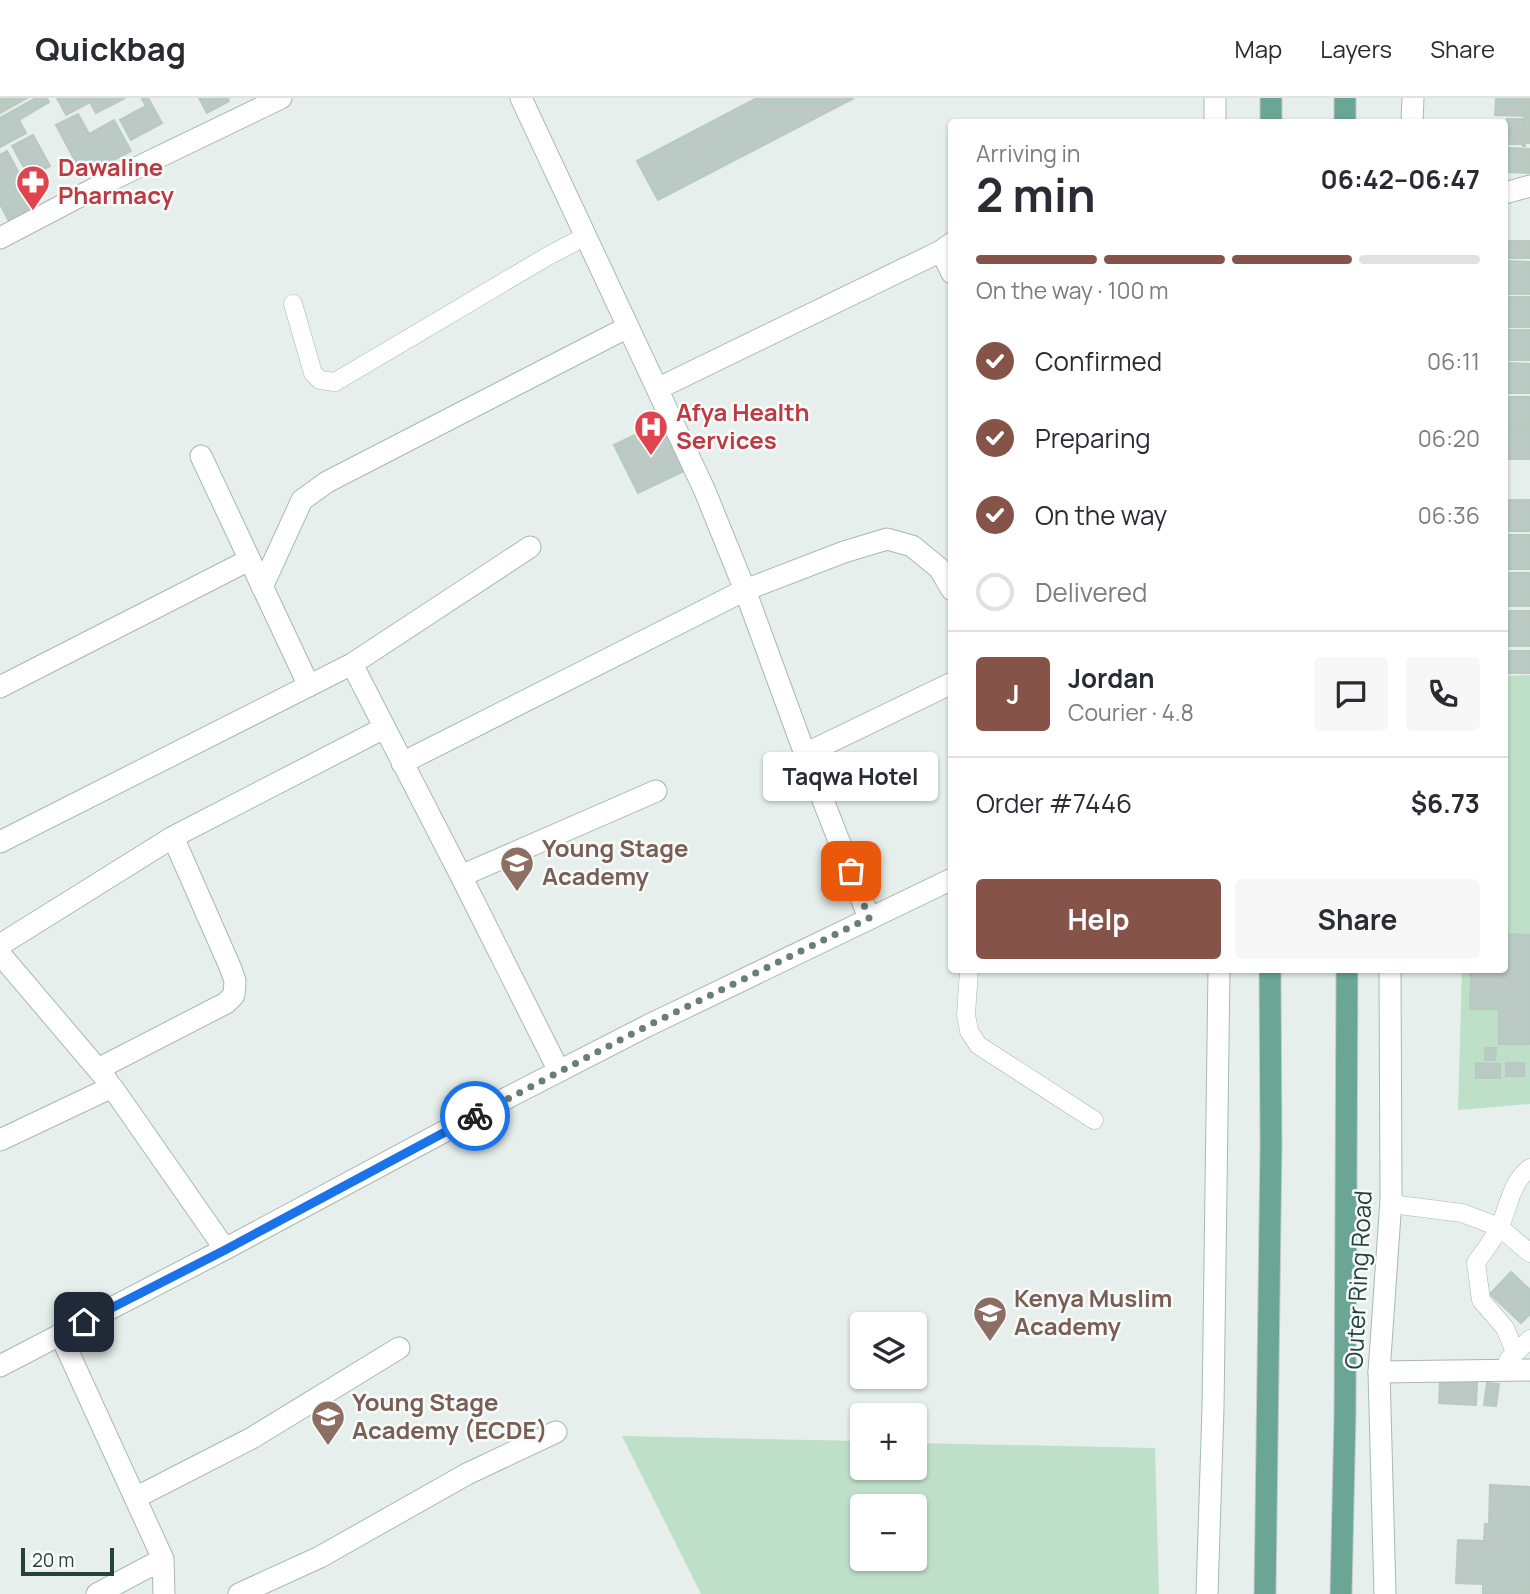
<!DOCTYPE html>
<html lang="en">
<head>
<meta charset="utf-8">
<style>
	:root { --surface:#fff; --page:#f7f7f7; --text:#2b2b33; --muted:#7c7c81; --line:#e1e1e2; --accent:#855347 }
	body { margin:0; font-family:Manrope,sans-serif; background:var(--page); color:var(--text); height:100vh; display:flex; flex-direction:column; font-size:26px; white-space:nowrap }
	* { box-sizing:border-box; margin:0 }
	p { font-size:23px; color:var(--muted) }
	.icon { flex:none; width:38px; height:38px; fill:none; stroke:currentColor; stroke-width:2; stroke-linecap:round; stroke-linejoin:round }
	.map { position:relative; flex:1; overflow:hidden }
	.drawer { position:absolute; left:948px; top:21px; width:560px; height:854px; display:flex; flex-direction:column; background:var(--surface); border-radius:7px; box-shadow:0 2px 5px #0004 }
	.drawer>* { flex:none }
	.tools { position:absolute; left:850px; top:1214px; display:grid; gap:14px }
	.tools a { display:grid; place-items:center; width:77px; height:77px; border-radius:7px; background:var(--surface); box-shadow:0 2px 5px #0004; font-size:35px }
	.scale { position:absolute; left:21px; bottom:18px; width:93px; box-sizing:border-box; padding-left:7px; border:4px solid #24423a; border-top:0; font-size:19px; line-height:24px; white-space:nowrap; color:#24423a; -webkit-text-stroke:5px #f7fbf9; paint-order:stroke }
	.pin { position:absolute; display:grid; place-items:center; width:60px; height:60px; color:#fff; margin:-30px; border-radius:14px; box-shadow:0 4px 10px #0006 }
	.courier { position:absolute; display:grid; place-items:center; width:70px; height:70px; margin:-35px; border:5px solid #1a73e8; border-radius:50%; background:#fff; color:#222; box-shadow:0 2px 9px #0007 }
	.bubble { position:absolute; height:49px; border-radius:7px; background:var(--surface); box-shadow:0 2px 5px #0004; font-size:23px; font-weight:700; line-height:49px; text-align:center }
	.summary em { font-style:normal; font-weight:700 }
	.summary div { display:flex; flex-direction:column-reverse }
	.summary { display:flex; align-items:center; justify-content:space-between; height:119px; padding:0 28px }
	h1 { font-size:46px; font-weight:700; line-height:52px }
	.bar { display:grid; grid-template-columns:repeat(4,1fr); gap:10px 7px; align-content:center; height:84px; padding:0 28px }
	.bar i { height:9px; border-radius:5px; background:var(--line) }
	.bar .current { background:var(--accent) }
	.bar p { grid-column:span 4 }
	.line { display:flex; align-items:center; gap:18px; padding:0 28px; border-top:2px solid var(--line) }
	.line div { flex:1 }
	.round { display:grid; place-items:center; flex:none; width:74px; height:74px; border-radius:7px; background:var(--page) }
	ol { padding:0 28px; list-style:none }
	li { display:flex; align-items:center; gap:21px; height:77px }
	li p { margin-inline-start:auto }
	li .icon { padding:7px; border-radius:50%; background:var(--accent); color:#fff; stroke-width:4 }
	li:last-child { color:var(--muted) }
	li i { width:38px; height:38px; border:4px solid var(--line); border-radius:50% }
	.button { display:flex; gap:14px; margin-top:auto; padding:14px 28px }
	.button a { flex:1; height:80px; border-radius:7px; background:var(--accent); color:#fff; font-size:28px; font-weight:700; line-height:80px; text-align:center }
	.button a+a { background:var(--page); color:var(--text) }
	header { display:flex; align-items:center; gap:42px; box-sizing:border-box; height:98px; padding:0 35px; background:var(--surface); border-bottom:2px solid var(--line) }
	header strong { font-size:33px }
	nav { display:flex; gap:38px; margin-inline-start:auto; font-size:24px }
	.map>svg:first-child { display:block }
	.green { fill:#bfe0c8; fill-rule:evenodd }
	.building { fill:#bbcac4; stroke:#b8c9c2; stroke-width:2 }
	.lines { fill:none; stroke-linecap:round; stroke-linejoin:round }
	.lane-casing { stroke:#a8b8b2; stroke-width:19 }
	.street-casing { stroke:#a8b8b2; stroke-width:23 }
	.secondary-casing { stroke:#a4bbb3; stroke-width:23 }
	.primary-casing { stroke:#c2cac8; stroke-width:23 }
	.lane { stroke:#fff; stroke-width:18 }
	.street { stroke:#fff; stroke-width:21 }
	.secondary { stroke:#fff; stroke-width:21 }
	.primary { stroke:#6aa596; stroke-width:21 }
	.done { stroke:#687f78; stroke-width:7; stroke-dasharray:0 12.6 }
	.route { stroke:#1a73e8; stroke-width:9 }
	.labels { text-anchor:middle; stroke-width:5; stroke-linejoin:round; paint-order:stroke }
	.health-label { font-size:24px; font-weight:bold; fill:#be3a42; stroke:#f7fbf9; text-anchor:start }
	.education-label { font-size:24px; font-weight:bold; fill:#785e54; stroke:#f7fbf9; text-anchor:start }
	.street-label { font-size:24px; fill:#24423a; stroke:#f7fbf9 }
</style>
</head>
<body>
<header>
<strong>Quickbag</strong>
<nav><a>Map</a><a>Layers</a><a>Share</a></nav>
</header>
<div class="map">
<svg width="1530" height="1496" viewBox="0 0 1530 1496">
	<rect width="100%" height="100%" fill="#e6efeb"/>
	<path class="green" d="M1530 577V1006L1458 1012 1462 872H1505V578Z
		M622 1338 863 1343V1370H915V1345L1155 1350 1159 1496H701ZM863 1409H915V1461H863Z"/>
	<path class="building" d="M0 0H27L0 15Z
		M36 0H47L49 4 19 22 26 35 0 49V20Z
		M57 0H125L96 15 90 4 66 17Z
		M148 0 162 25 131 42 120 22 146 8 142 1Z
		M199 0H228L229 3 207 15Z
		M757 0H854L658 102 637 63Z
		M1496 0H1530V18L1495 17Z
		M78 16 89 36 114 22 131 53 83 78 56 27Z
		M1524 19H1530V33H1524Z
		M1507 21H1524V33H1508Z
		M1505 34H1513V46H1505Z
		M1514 34H1522V46H1515Z
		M1523 34H1530V45H1525V48H1523Z
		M33 37 50 68 29 79 12 48Z
		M1505 50 1530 51V75L1505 74Z
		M7 53 39 112 11 127 0 106V57Z
		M1505 143H1530V160H1505Z
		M1505 163 1530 164V196H1505Z
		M1505 199H1530V229H1505Z
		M1505 232H1530V262H1505Z
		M1505 265 1530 266V295H1505Z
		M1505 299H1530V330H1505Z
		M664 323 688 371 638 395 614 347Z
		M1505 332H1530V361H1505Z
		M1505 402H1530V433H1505Z
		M1505 437H1530V471H1505Z
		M1505 475H1530V508H1505Z
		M1505 513H1530V548H1505Z
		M1505 553H1530V575H1505Z
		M1505 836 1530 837V946H1499V911H1470L1471 872H1505Z
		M1485 950H1496L1495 962H1485Z
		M1476 965 1500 966V980H1476Z
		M1506 965H1524V978H1506Z
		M1511 1174 1530 1192V1216L1521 1225 1490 1196Z
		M1440 1283 1477 1284 1476 1307 1439 1305Z
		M1487 1285 1499 1286 1496 1308 1484 1307Z
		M1490 1387 1530 1389V1496H1483V1486L1456 1485 1458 1442 1484 1443 1485 1426H1489Z"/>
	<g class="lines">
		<g class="lane-casing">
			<path id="lane" d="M293 206 313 275 320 282 335 284 548 158 586 138
				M969 872 966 917 969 933 978 947 1094 1022
				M1391 1106 1462 1115 1499 1129 1530 1155
				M1515 1254 1505 1230 1481 1202 1476 1165C1484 1153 1494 1141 1500 1128 1509 1108 1511 1084 1530 1070
				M1508 1262 1530 1241"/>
		</g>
		<g class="street-casing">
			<path id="street" d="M521 0 704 391 745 492 805 656 869 820
				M1505 95 1530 88
				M0 140 105 85 281 0
				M941 153 952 175
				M657 291 941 153 952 145
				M201 358 309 588
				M262 489 302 402 327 384 628 229
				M352 566 530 449
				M0 589 249 462
				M805 656 952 585
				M402 665 745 492 844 454 887 441 912 448 939 470 952 492
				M0 744 352 566 461 778 656 693
				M461 778 559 973
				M0 847 173 739 384 630
				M0 856 107 982
				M98 971 226 905 234 897 235 883 231 871 173 739
				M0 1042 112 989 225 1151
				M60 1236 163 1461 164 1496
				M0 1268 225 1151 501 1003 647 928 952 781
				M1379 1274 1530 1272
				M135 1400 252 1340 399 1250
				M97 1496 163 1461
				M239 1496 320 1459 467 1376 556 1334"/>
		</g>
		<g class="secondary-casing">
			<path id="secondary" d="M1215 24V0
				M1412 24 1413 0
				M1207 1496 1213 1310 1219 872
				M1385 1496 1379 1274 1391 1102 1390 872"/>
		</g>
		<g class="primary-casing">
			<path id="primary" d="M1271 0V24
				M1345 0V24
				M1265 1496 1271 1048 1270 872
				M1341 1496 1345 1316 1347 872"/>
		</g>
		<use href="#lane" class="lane"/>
		<use href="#street" class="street"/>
		<use href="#secondary" class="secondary"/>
		<use href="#primary" class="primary"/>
	</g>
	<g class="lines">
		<path class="done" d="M475 1018 647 928 869 820 851 773"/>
		<path class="route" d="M84 1224 225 1152 475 1018"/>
	</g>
	<defs>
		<g id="pharmacy-pin" transform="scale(1.75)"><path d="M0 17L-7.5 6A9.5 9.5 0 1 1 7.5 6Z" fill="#e0444e" stroke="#f7fbf9"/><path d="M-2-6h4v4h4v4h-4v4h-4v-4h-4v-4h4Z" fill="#fff"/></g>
		<g id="hospital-pin" transform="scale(1.75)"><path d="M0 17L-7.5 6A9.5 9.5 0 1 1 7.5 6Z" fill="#e0444e" stroke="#f7fbf9"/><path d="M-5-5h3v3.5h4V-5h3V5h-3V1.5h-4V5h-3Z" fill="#fff"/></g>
		<g id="school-pin" transform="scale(1.75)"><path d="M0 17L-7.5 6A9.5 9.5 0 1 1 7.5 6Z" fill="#8d6e63" stroke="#f7fbf9"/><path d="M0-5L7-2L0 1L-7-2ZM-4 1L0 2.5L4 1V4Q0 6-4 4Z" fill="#fff"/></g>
	</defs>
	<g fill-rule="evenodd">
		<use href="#pharmacy-pin" x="33" y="84"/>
		<use href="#hospital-pin" x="651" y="329"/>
		<use href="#school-pin" x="517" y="765"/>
		<use href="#school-pin" x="990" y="1215"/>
		<use href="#school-pin" x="328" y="1319"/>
	</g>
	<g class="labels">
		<g class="health-label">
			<text x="58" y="78">Dawaline<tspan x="58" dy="28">Pharmacy</tspan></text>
			<text x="676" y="323">Afya Health<tspan x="676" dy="28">Services</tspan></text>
		</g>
		<g class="education-label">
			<text x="542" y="759">Young Stage<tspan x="542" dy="28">Academy</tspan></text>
			<text x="1014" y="1209">Kenya Muslim<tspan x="1014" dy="28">Academy</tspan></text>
			<text x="352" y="1313">Young Stage<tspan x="352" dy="28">Academy (ECDE)</tspan></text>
		</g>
		<g class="street-label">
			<text transform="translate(1359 1182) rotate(-87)" y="8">Outer Ring Road</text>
		</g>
	</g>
</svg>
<div class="tools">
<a><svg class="icon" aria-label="layers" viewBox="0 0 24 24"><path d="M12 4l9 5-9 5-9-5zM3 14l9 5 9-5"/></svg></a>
<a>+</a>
<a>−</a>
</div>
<div class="scale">20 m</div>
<div class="pin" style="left:851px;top:773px;background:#ea580c"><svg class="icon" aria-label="bag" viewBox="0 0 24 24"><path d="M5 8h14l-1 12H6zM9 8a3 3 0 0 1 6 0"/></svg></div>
<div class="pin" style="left:84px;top:1224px;background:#1f2937"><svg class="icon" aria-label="home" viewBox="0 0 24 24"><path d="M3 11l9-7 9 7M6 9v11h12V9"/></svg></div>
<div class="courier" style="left:475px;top:1018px"><svg class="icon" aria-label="bike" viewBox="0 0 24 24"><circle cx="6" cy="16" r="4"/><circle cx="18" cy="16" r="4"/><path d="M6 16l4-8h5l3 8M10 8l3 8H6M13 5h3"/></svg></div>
<div class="bubble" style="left:763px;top:654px;width:175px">Taqwa Hotel</div>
<section class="drawer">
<div class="summary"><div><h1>2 min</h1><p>Arriving in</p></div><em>06:42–06:47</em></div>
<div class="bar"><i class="current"></i><i class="current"></i><i class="current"></i><i></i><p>On the way · 100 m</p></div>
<ol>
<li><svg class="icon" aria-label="check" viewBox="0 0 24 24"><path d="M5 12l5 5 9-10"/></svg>Confirmed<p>06:11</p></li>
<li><svg class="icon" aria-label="check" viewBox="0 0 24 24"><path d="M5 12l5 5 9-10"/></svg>Preparing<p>06:20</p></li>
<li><svg class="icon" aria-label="check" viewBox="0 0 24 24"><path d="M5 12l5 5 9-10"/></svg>On the way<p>06:36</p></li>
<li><i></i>Delivered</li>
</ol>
<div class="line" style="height:126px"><b class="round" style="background:var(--accent);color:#fff">J</b><div><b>Jordan</b><p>Courier · 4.8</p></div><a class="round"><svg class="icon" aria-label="chat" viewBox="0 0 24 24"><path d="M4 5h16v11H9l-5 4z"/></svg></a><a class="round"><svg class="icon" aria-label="phone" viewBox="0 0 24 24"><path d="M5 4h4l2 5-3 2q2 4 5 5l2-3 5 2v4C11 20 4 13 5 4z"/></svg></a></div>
<div class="line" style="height:91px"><div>Order #7446</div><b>$6.73</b></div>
<div class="button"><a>Help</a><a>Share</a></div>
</section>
</div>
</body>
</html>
